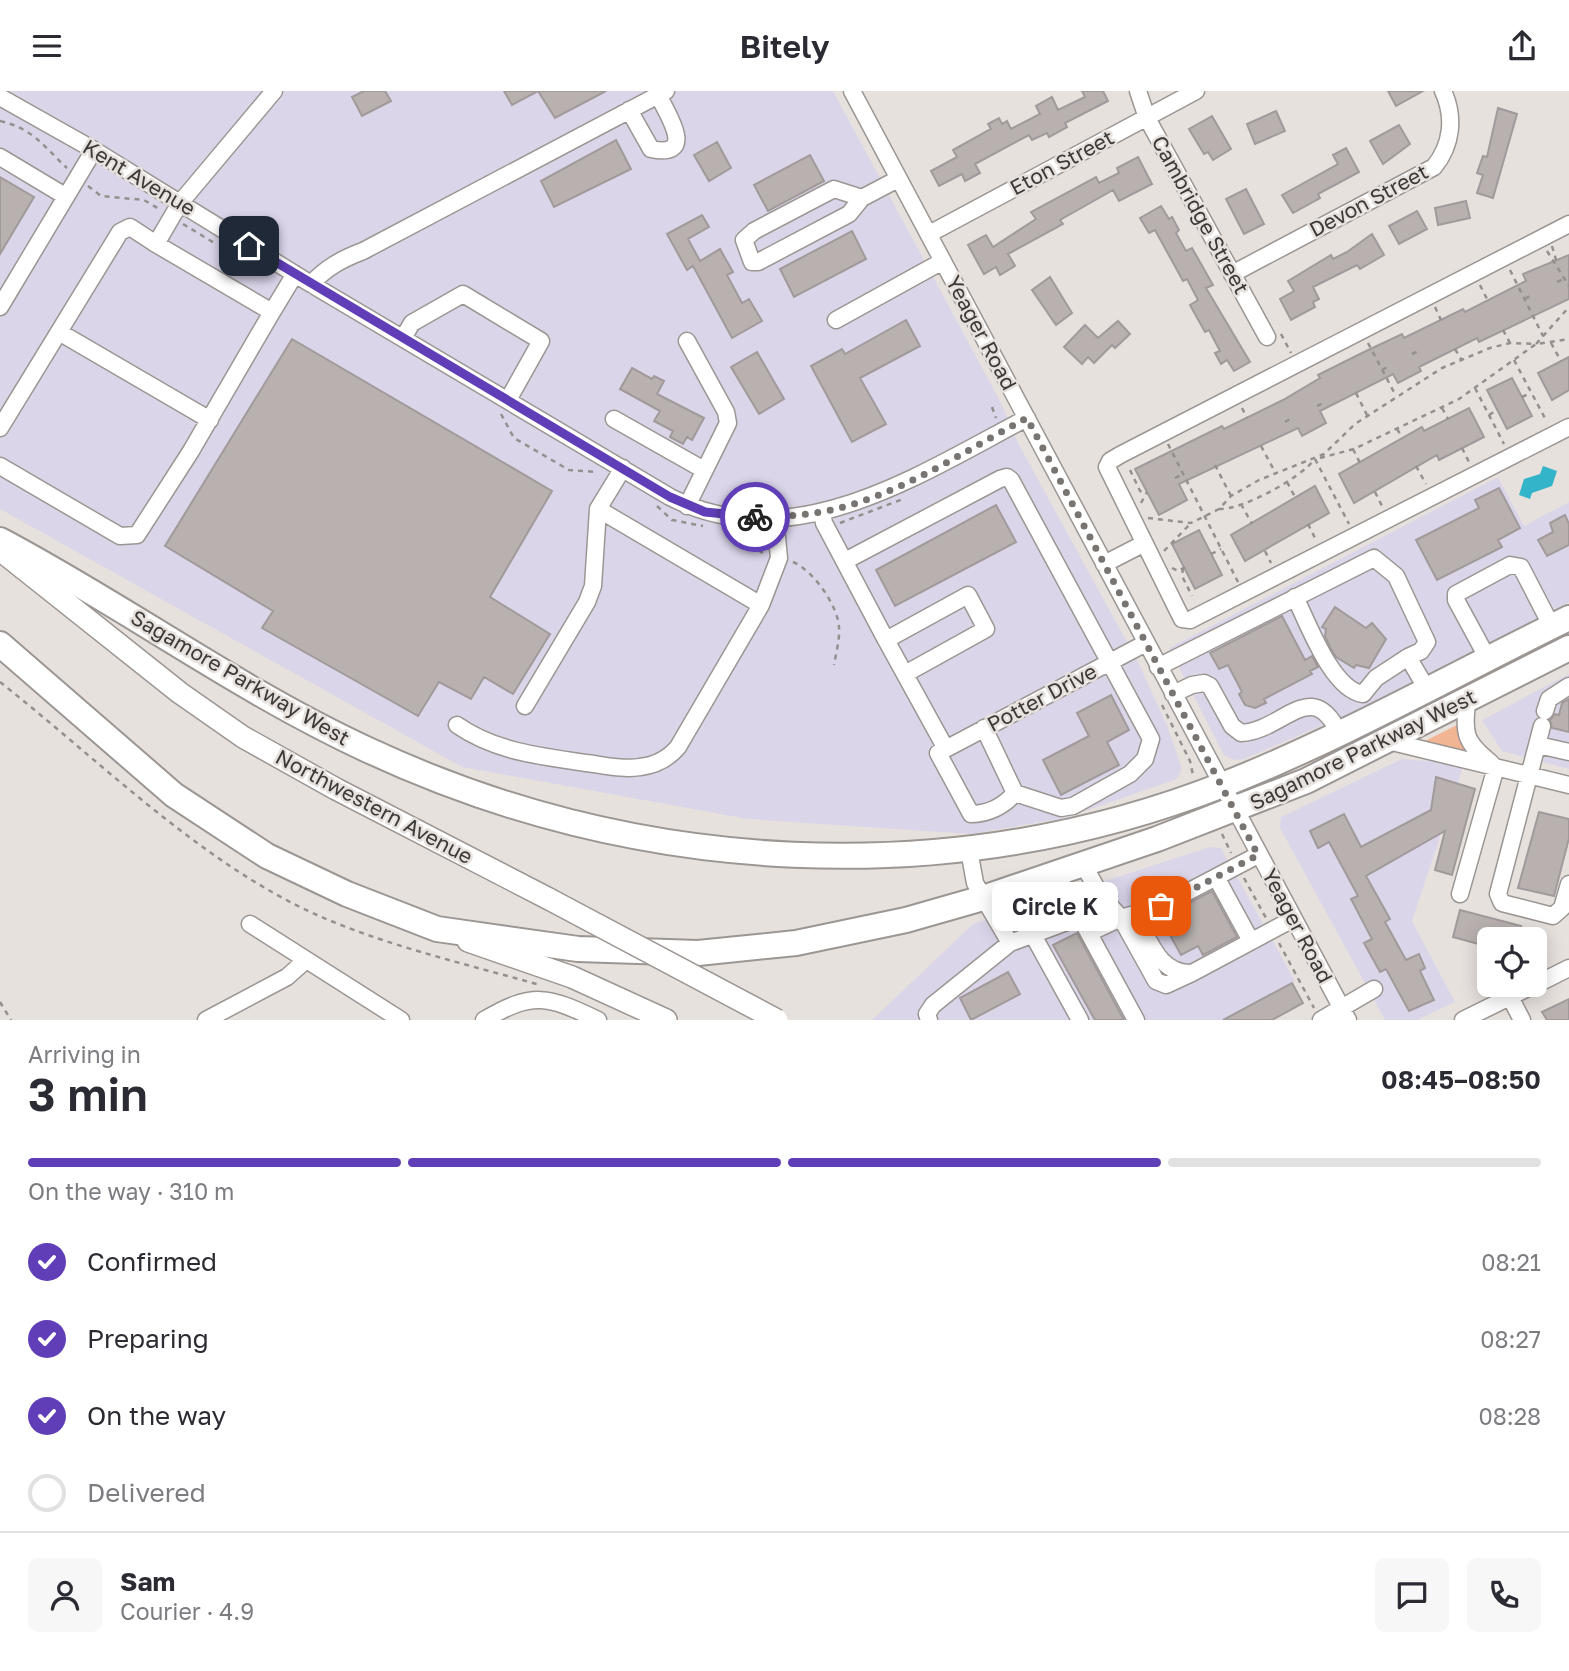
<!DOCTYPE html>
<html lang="en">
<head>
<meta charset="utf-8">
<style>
	:root { --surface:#fff; --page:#f7f7f7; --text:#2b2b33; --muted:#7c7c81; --line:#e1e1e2; --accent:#603eb7 }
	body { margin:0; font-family:"Golos Text",sans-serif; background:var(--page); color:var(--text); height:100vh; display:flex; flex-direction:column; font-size:26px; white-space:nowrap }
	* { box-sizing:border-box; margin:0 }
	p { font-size:23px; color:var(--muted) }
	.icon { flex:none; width:38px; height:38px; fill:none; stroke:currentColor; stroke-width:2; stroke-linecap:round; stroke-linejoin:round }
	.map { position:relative; height:929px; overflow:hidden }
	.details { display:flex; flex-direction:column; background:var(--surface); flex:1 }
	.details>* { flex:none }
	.controls { position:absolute; left:1477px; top:836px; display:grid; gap:14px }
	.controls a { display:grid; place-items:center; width:70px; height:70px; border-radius:10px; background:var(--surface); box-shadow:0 4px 18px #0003; font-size:35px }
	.pin { position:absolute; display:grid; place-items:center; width:60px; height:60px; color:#fff; margin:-30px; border-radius:14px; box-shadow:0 4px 10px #0006 }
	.courier { position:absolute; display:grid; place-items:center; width:70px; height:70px; margin:-35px; border:5px solid #603eb7; border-radius:50%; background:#fff; color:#222; box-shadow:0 2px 9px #0007 }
	.bubble { position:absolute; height:49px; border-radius:10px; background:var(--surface); box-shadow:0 4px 18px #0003; font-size:23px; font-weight:600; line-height:49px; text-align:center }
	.head em { font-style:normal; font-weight:600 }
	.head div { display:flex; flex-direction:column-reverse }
	.head { display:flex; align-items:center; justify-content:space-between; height:119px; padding:0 28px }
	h1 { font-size:46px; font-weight:600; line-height:52px }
	.bar { display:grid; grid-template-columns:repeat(4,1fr); gap:10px 7px; align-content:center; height:84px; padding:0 28px }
	.bar i { height:9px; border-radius:5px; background:var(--line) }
	.bar .current { background:var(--accent) }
	.bar p { grid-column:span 4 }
	.line { display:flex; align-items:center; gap:18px; padding:0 28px; border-top:2px solid var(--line) }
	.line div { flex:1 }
	.round { display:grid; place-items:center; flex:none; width:74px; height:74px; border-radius:10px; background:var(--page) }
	ol { padding:0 28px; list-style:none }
	li { display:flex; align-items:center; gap:21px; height:77px }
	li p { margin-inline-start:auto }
	li .icon { padding:7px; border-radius:50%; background:var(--accent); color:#fff; stroke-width:4 }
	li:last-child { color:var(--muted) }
	li i { width:38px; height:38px; border:4px solid var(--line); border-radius:50% }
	header { display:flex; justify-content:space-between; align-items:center; height:91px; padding:0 28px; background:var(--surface); font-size:32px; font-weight:600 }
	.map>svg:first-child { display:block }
	.commercial { fill:#dbd5ea }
	.green { fill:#f1b593 }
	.water { fill:#34b4c9 }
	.building { fill:#b8b1b0; stroke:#a19a9a; stroke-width:2 }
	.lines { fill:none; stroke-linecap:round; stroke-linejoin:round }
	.minor-casing { stroke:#9c9693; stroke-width:19 }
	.major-casing { stroke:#9c9693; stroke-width:24 }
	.highway-casing { stroke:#9c9693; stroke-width:28 }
	.path { stroke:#94908e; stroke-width:2.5; stroke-dasharray:5 5; stroke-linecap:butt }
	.minor { stroke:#fff; stroke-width:16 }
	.major { stroke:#fff; stroke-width:21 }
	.highway { stroke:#fff; stroke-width:24 }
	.major-bridge-casing { stroke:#9c9693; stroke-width:24; stroke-linecap:butt }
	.major-bridge { stroke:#fff; stroke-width:21 }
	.done { stroke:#787472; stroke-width:7; stroke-dasharray:0 12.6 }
	.route { stroke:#603eb7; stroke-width:9 }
	.labels { text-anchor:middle; stroke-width:5; stroke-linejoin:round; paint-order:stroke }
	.street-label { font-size:21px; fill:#3c3a38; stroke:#e7e1de }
</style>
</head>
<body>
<header><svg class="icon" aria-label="menu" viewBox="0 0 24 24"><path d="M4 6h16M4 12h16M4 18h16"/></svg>Bitely<svg class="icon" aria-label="share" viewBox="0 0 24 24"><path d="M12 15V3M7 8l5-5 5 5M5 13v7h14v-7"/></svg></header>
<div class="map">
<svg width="1569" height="929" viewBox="0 0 1569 929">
	<rect width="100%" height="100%" fill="#e7e1de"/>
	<path class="commercial" d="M0 0H833L1001 312 1018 352 1139 573 1168 637 1182 678 1177 688 1065 727 971 743 748 728 462 676 0 418Z
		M1498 386 1524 435 1569 411V511L1351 622 1244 668 1234 669 1224 664 1169 557Z
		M1569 583V678L1502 660 1482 629Z
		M1402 668 1464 673 1412 830 1455 911 1417 929H1385L1280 737 1281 726Z
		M1210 756 1221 757 1295 890 1222 929H872L973 833Z"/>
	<path class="green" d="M1457 634 1462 654 1470 663 1423 651Z"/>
	<path class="water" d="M1543 375 1557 380 1552 395 1532 402 1530 408 1519 404 1524 388 1540 383Z"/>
	<path class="building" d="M364 0H385L391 10 362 25 352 6Z
		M504 0H606L555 27 538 0 512 14Z
		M1082 0H1103L1108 10 1065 32 1067 36 1049 46 1047 42 1032 49 1029 44 975 73 980 82 965 90 962 83 939 95 931 80 957 66 953 59 991 38 988 33 999 27 1002 33 1007 30 1011 38 1040 23 1036 15 1052 6 1058 19 1085 6Z
		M1388 0H1423L1396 15Z
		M1498 17 1517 23 1493 107 1477 102 1483 84 1477 82 1483 65 1487 66Z
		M1276 20 1285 40 1255 53 1247 33Z
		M1212 25 1231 58 1213 69 1208 61 1204 63 1189 38Z
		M1399 34 1410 53 1383 73 1370 50Z
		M616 49 631 78 554 116 541 90Z
		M717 51 731 77 709 90 694 64Z
		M1346 57 1359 81 1318 103 1320 107 1293 122 1282 104 1338 73 1333 64Z
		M810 64 824 90 768 120 754 94Z
		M1138 66 1152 93 1119 110 1113 99 1060 129 1063 133 1008 163 1015 175 1000 184 996 176 984 183 968 154 986 144 993 156 1036 128 1031 121 1096 86 1099 92 1119 82 1117 77Z
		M0 86 34 106 0 163Z
		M1246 98 1264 133 1244 143 1226 108Z
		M1466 110 1470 127 1438 134 1435 117Z
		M1161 115 1169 128 1172 126 1179 139 1176 142 1186 160 1192 157 1213 194 1206 197 1250 271 1234 280 1227 269 1221 273 1215 262 1220 260 1209 239 1205 241 1190 214 1198 209 1187 188 1183 190 1155 139 1149 142 1140 127Z
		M1417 120 1427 138 1399 153 1389 135Z
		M702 124 709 136 688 148 700 170 720 158 733 181 727 184 742 212 749 208 762 230 732 247 693 175 687 179 667 143Z
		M852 140 866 168 794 206 780 178Z
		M1372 143 1384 164 1360 178 1357 174 1313 196 1319 208 1313 211 1315 216 1291 229 1280 208 1294 200 1288 190 1331 164 1333 168 1347 161Z
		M1569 164V208L1479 251 1477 247 1419 276 1421 280 1398 292 1393 283 1320 320 1326 332 1302 345 1298 337 1179 393 1187 409 1159 424 1135 378 1222 335 1224 338 1283 309 1320 287 1318 284 1364 261 1402 243 1404 247 1463 218 1465 221 1526 190 1523 183Z
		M1050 186 1072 222 1056 234 1032 199Z
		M906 229 920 255 860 287 886 333 852 351 811 275 842 258 845 263Z
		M1118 230 1130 243 1115 257 1112 254 1094 272 1088 266 1082 273 1064 256 1085 234 1098 247Z
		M292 248 552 400 490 506 550 543 513 603 484 586 471 608 439 591 418 625 262 537 273 520 165 455Z
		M757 261 784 308 759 323 731 276Z
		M1569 266V299L1552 309 1538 282Z
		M632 277 652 288 654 285 664 290 657 303 704 327 692 349 687 346 683 353 670 346 673 340 654 330 660 320 620 298Z
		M1512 287 1532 325 1507 338 1487 299Z
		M1469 317 1484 346 1439 369 1437 364 1354 412 1339 383 1422 336 1424 340Z
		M1315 395 1329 422 1245 470 1231 444Z
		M1499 397 1520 437 1498 449 1502 456 1437 489 1416 449 1479 417 1475 409Z
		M996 414 1016 451 895 515 876 479Z
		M1565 424 1569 433V454L1547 465 1538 449 1553 441 1550 432Z
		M1199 439 1222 484 1195 498 1172 453Z
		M1335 516 1366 537 1372 532 1386 548 1369 577 1356 574 1354 577 1336 566 1331 558 1325 545 1326 538 1322 536Z
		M1282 525 1305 569 1312 565 1318 576 1310 580 1312 583 1264 608 1266 612 1255 617 1245 614 1239 603 1242 601 1228 574 1219 578 1210 562Z
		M1111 604 1129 639 1107 651 1119 674 1061 704 1043 669 1089 645 1077 622Z
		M1569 608V641L1552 637 1550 629 1555 623 1559 624 1562 612Z
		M1436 686 1475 698 1452 784 1435 779 1445 740 1366 785 1390 828 1385 831 1406 869 1419 863 1425 877 1420 880 1434 909 1409 920 1386 878 1380 881 1364 852 1372 848 1351 808 1358 805 1329 751 1318 757 1310 740 1344 723 1361 756 1431 719Z
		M1539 721 1569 728V747L1554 805 1518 797Z
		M1212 800 1237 846 1203 864 1198 855 1181 864 1165 835 1182 826 1178 818Z
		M1460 819 1521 835 1517 849H1489V856L1453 846Z
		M1077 842 1124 929H1095L1053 854Z
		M1008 881 1020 903 971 929 960 907Z
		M1292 892 1303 912 1272 929H1223Z
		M1569 908V929H1547L1542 921Z"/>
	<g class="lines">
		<g class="minor-casing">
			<path id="minor" d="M274 0 180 112 156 153 272 221 295 183
				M852 0 1348 929
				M1138 0 1147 27 1267 246
				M0 6 94 59 311 193 670 406C792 469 920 383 1027 327
				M629 19 651 58C698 68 667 22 658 4
				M0 66 65 105
				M862 107 834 98 754 140 744 149 752 171H758L849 123 862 107 898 88
				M1569 133 1120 364 1110 370 1107 376 1178 520 1182 528 1190 529 1569 336
				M929 143 1196 0
				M1232 183 1434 76C1452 54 1455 26 1443 0
				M311 193C327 176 342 168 363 160L666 0
				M0 216 94 59
				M836 229 943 170
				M59 241 210 329
				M403 247 412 232 463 203 541 250 508 309
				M687 250 726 321 728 332 687 415
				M614 328 704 379
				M0 337 120 141 130 136 156 153
				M0 375 120 445 137 444 191 360 272 221
				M623 377 598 418 761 514 779 467 775 426
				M822 421 824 432 886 549 968 504 986 538 905 583
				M845 470 1000 388 1007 386 1011 389 1151 648 1145 668 1130 683 1073 715 1061 717 1015 702
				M1104 473 1143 453
				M1295 506C1308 532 1332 599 1363 603L1376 587 1408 566
				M886 549 946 658
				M1488 568 1456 509V503L1510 474 1521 476 1552 536
				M1158 576 1374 467 1396 485 1427 551 1421 560 1408 566 1428 600
				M1173 603 1192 594 1204 592 1210 595 1232 635 1241 642C1284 640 1312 583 1340 644
				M1467 610C1464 644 1464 650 1491 672
				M525 615 587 511 593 495 598 418
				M1545 620 1549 608 1569 595
				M457 634C496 661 540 665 586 672 604 674 623 679 640 676 656 674 668 668 678 656L761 514
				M1542 635 1498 803 1502 812 1553 825 1562 817 1569 793
				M984 637 1015 702C1004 715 988 723 971 723L938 662 1146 552
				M1388 650 1569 694
				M1538 654 1569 661
				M969 759 975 792 1010 852
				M1083 773 1101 805 1121 827 1161 815 1258 764
				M1056 782 1136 929
				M1216 786 1251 850
				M1460 803 1496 676
				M1135 824C1150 849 1158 883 1192 882L1293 828
				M250 833 401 929
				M1089 842 1121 827 1156 890 1166 894 1192 882
				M1033 844 1080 929
				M1535 894 1569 877
				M1510 906 1522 929
				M206 929 287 886 306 869
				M484 929C533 900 548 905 598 929
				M929 929 927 923 933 914 1010 852 1080 826
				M1321 929 1374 898
				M1463 929 1534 894"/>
		</g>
		<g class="major-casing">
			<path id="major" d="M0 459 180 602 243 646 336 698 549 808
				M468 850 572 886 666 929"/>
		</g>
		<g class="highway-casing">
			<path id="highway" d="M0 449C125 515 240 600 368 659 637 784 948 802 1225 693 1344 646 1454 583 1569 527
				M0 553 174 704 267 765 347 803 437 838 578 858 698 862 796 852 906 829 983 807 1157 748 1306 690 1569 557"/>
		</g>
		<path class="path" d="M0 30C34 38 44 56 67 77
			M88 95 101 105 144 109 159 118
			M183 133 216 153
			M1552 155 1557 172
			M1547 160 1569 195
			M1510 179 1543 245
			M1557 191 1565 187
			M1480 194 1488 210
			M1525 208 1533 203
			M1435 216 1441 229
			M1503 239 1510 252
			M1281 243 1291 262
			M1368 252 1396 305
			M1551 252 1561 270
			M1455 258 1461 268
			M1412 263 1421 259
			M1514 269 1547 331
			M1382 279 1389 275
			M1475 297 1504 353
			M1356 302 1367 324
			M1522 306 1531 302
			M1317 315 1323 312
			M992 316 996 327
			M1242 317 1247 327
			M1442 317 1448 328
			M501 323 514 347 569 379 597 381
			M1489 324 1497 319
			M1285 331 1292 327
			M1397 338 1402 346
			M1168 353 1238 491
			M1261 355 1275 381
			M1462 357 1470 373
			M1353 358 1360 372
			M1320 367 1354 358 1459 308 1536 253 1569 248
			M1315 368 1349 433
			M1215 374 1231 405
			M1416 375 1426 393
			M1130 379 1140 400 1145 402
			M1175 387 1183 383
			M1287 391 1295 406
			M1375 401 1383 417
			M1141 412 1147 401
			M1241 413 1252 433
			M657 415 672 429 703 435
			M1219 418C1243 419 1300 387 1314 369
			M1148 427 1191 432 1219 418 1231 405 1259 389 1324 363 1355 333 1442 277 1490 257 1510 252 1536 253 1569 216
			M840 432 903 408
			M1308 433 1316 449
			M724 439 763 462
			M1164 460 1191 432
			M1265 460 1271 472
			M1211 463 1221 458
			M793 471C813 479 838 515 839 536 840 548 836 562 834 574
			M1172 477 1178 480 1185 476
			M1183 477 1182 485 1192 505
			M0 591C99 669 201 772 317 824 387 855 466 873 540 894
			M1162 614 1190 670 1193 684
			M1222 743 1231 762
			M1244 787 1266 827
			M1279 852 1314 917
			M0 911 11 929"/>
		<use href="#minor" class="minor"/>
		<use href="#major" class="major"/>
		<use href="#highway" class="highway"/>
		<g class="major-bridge-casing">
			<path id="major-bridge" d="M549 808 777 929"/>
		</g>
		<use href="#major-bridge" class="major-bridge"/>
	</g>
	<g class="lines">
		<path class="done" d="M755 426C789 426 824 423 857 412 916 393 972 356 1027 327L1258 764 1161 815"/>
		<path class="route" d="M249 155 670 406 705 421 755 426"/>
	</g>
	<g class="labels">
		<g class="street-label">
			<text transform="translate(1062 72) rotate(-28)" y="7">Eton Street</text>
			<text transform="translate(139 87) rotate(31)" y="7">Kent Avenue</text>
			<text transform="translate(1369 110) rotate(-28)" y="7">Devon Street</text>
			<text transform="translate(1200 124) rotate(61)" y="7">Cambridge Street</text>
			<text transform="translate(981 242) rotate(62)" y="7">Yeager Road</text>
			<text transform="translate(240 587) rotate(30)" y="7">Sagamore Parkway West</text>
			<text transform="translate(1042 607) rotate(-28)" y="7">Potter Drive</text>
			<text transform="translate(1363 659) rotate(-26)" y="7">Sagamore Parkway West</text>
			<text transform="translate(374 716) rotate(28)" y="7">Northwestern Avenue</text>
			<text transform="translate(1297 835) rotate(62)" y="7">Yeager Road</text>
		</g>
	</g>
</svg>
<div class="controls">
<a><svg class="icon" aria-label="locate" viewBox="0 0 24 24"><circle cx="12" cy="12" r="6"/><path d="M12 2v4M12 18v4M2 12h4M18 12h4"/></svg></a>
</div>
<div class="pin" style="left:1161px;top:815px;background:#ea580c"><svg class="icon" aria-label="bag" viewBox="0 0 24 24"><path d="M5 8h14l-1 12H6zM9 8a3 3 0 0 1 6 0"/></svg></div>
<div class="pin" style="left:249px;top:155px;background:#1f2937"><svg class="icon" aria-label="home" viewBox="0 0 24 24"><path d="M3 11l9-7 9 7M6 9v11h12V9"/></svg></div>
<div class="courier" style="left:755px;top:426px"><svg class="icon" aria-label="bike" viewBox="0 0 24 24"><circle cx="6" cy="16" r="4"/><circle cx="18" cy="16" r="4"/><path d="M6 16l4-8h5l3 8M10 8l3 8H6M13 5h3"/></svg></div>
<div class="bubble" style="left:992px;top:791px;width:126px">Circle K</div>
</div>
<section class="details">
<div class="head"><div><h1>3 min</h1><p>Arriving in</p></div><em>08:45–08:50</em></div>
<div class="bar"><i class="current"></i><i class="current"></i><i class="current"></i><i></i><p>On the way · 310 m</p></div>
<ol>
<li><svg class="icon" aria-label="check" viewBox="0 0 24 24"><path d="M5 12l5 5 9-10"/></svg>Confirmed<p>08:21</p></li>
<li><svg class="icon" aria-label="check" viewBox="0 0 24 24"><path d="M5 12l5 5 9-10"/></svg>Preparing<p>08:27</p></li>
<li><svg class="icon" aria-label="check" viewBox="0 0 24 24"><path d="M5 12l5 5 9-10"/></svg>On the way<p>08:28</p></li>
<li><i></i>Delivered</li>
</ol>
<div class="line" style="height:126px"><a class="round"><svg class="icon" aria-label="person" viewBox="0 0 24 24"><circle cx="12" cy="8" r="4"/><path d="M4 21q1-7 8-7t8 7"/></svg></a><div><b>Sam</b><p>Courier · 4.9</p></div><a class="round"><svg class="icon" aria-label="chat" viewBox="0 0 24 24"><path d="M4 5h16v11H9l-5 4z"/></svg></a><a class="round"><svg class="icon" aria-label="phone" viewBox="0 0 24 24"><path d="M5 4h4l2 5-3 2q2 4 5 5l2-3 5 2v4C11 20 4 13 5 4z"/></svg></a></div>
</section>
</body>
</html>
